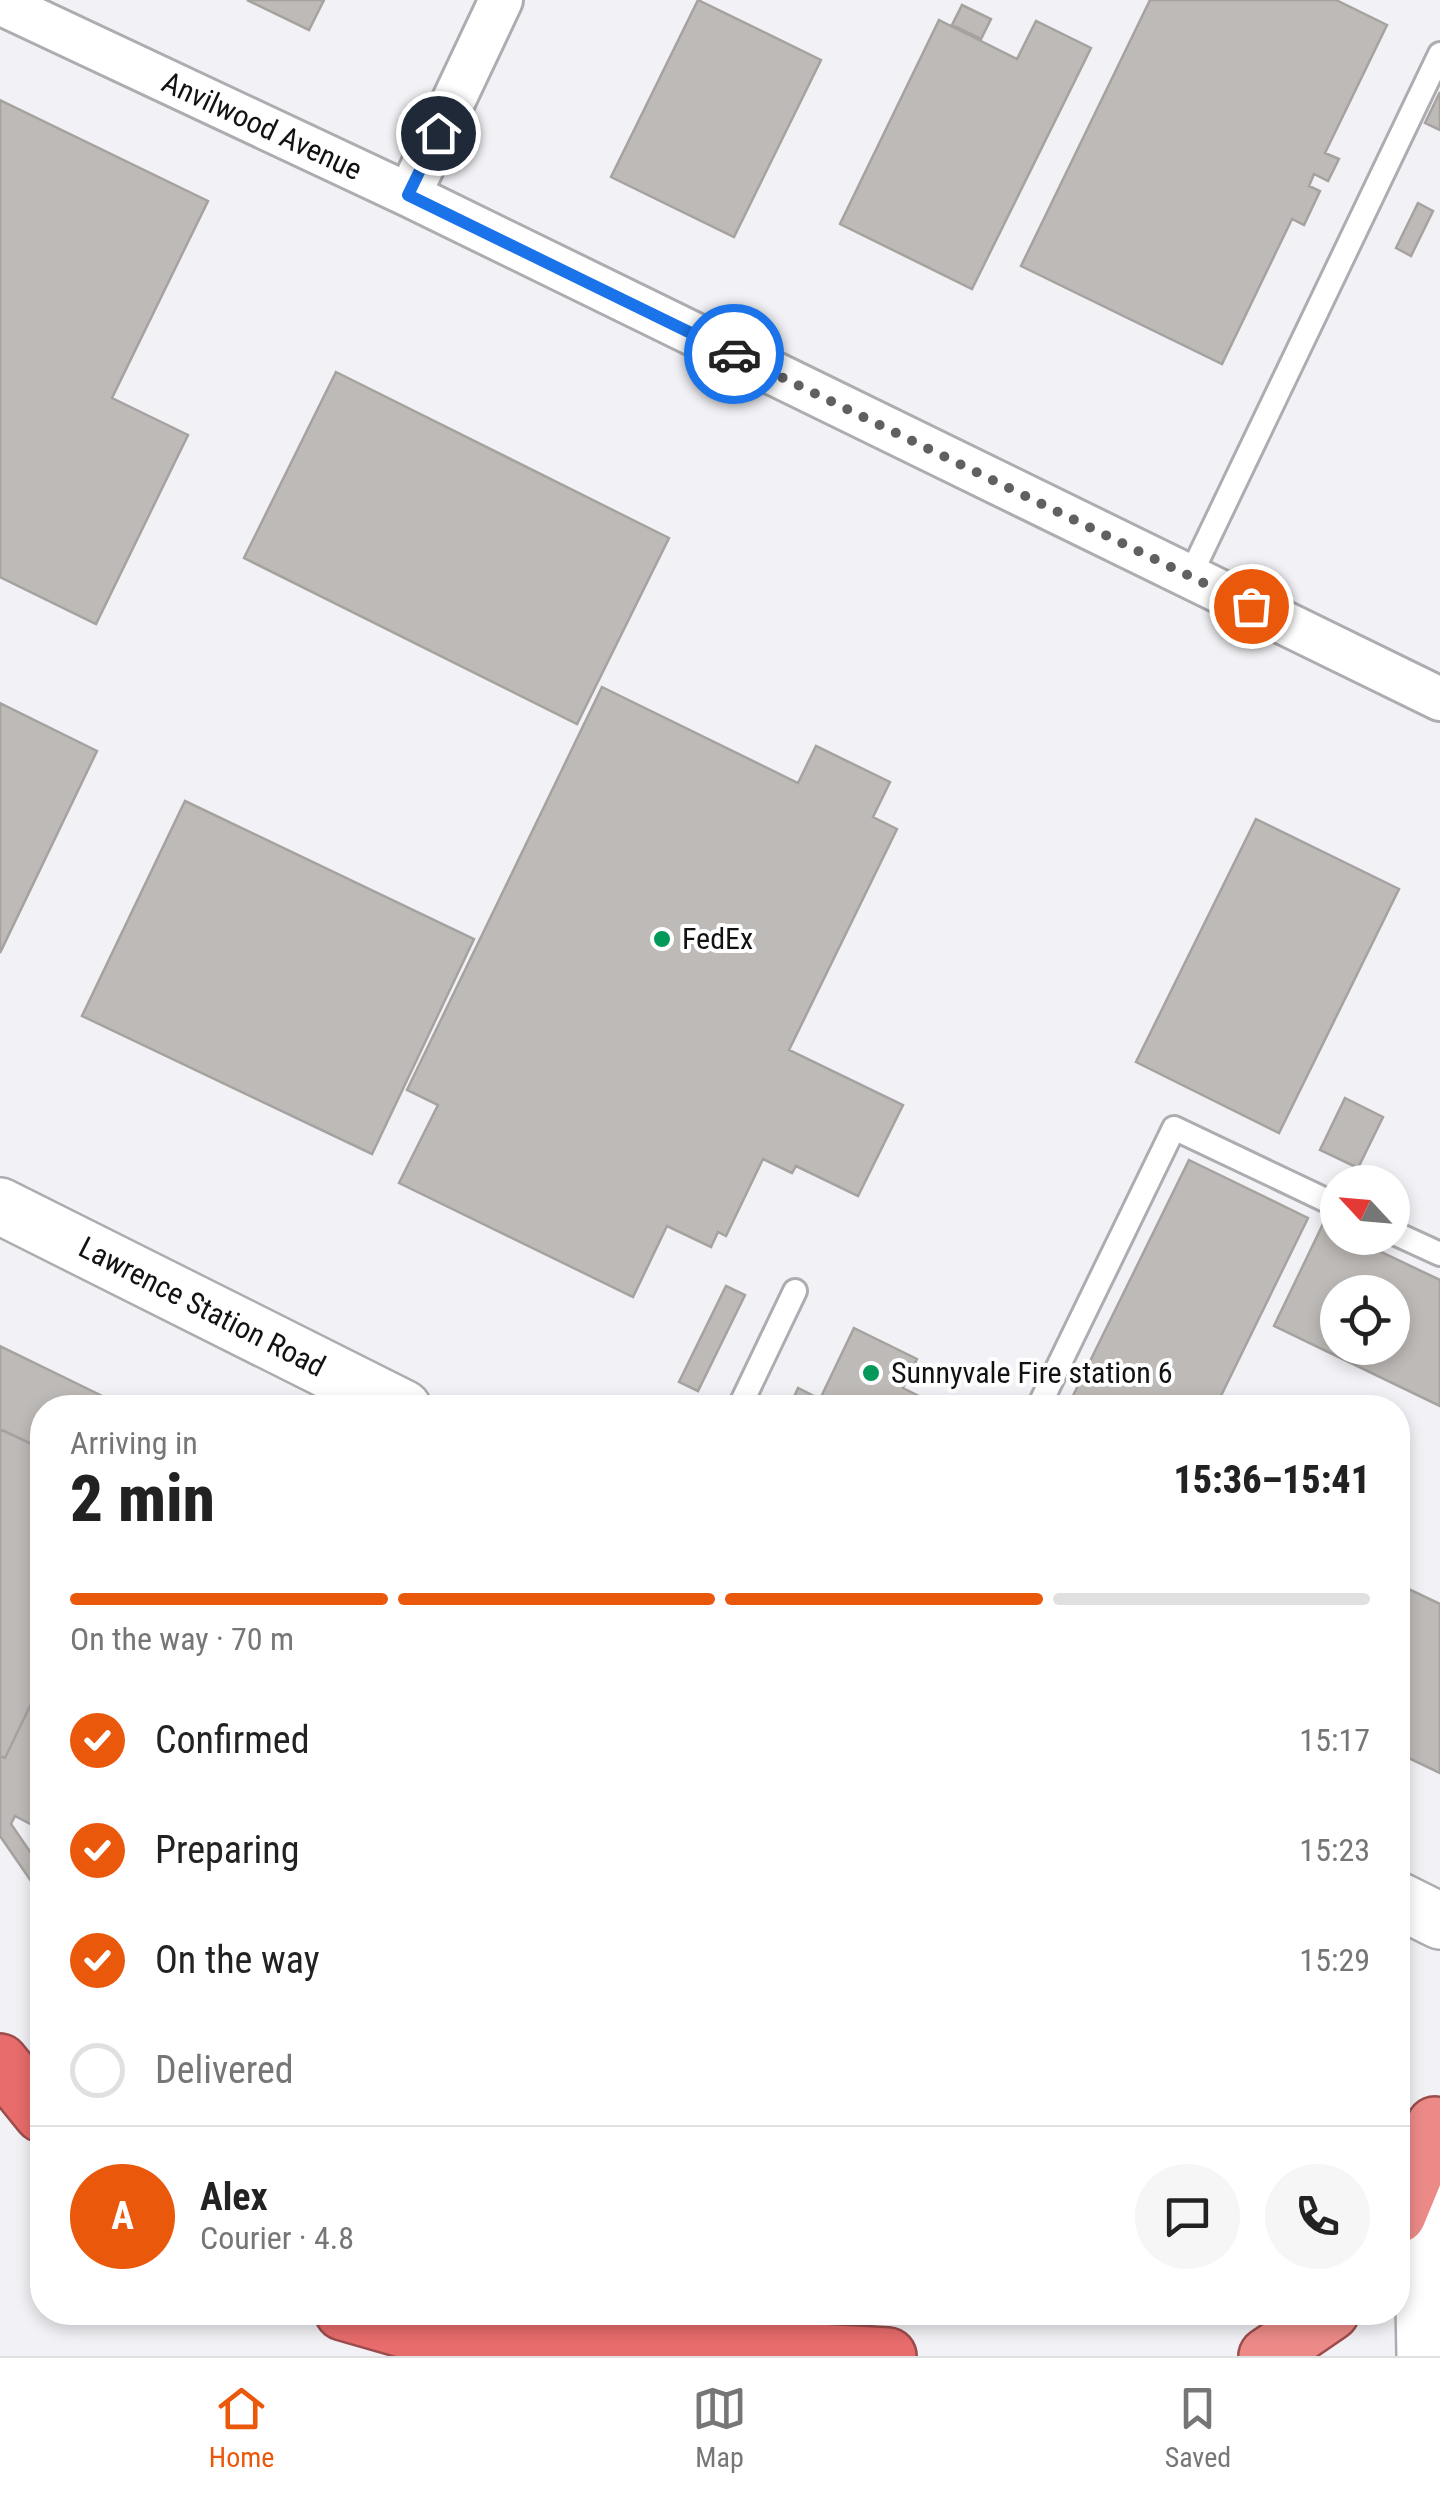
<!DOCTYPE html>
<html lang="en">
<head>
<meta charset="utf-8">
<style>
	:root { --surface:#fff; --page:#f6f6f6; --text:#222; --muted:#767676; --line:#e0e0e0; --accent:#ea580c }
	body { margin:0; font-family:"Roboto Condensed",sans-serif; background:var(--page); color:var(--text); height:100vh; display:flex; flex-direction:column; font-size:38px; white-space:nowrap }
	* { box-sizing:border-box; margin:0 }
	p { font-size:32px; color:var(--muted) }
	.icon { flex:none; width:55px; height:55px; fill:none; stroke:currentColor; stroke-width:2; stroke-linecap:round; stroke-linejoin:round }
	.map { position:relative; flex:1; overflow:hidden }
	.drawer { position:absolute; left:30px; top:1395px; width:1380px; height:930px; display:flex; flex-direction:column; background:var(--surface); border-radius:40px; box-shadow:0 5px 15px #0003 }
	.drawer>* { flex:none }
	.needle { width:65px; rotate:296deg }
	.fabs { position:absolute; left:1320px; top:1165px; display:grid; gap:20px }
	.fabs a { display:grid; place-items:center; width:90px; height:90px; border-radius:50%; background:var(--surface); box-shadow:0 5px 15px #0003; font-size:50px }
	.pin { position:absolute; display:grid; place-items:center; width:85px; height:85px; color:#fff; margin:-42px; border:5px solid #fff; border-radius:50%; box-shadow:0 2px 10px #0007 }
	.courier { position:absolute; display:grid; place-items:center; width:100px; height:100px; margin:-50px; border:8px solid #1a73e8; border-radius:50%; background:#fff; color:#222; box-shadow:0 2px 12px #0007 }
	.overview em { font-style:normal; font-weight:800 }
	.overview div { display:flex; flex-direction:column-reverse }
	.overview { display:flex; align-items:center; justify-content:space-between; height:170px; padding:0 40px }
	h1 { font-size:65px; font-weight:800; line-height:75px }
	.bar { display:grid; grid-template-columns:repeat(4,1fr); gap:15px 10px; align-content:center; height:120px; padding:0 40px }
	.bar i { height:12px; border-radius:8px; background:var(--line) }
	.bar .current { background:var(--accent) }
	.bar p { grid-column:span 4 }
	.line { display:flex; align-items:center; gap:25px; padding:0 40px; border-top:2px solid var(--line) }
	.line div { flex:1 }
	.round { display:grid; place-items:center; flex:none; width:105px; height:105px; border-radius:52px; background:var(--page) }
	ol { padding:0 40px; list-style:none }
	li { display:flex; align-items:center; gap:30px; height:110px }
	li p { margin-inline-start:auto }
	li .icon { padding:10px; border-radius:50%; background:var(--accent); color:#fff; stroke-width:4 }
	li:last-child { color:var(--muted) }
	li i { width:55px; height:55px; border:5px solid var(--line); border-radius:50% }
	.tab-bar { display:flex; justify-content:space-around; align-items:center; height:140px; border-top:2px solid var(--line); background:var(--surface); font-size:28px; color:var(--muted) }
	.tab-bar a { display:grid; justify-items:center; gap:5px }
	.tab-bar .current { color:var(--accent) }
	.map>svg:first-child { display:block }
	.building { fill:#bebab8; stroke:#a6a2a0; stroke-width:2.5; fill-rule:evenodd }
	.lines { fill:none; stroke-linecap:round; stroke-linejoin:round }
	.service-casing { stroke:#adadb1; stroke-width:28 }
	.minor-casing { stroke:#adadb1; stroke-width:48 }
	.tertiary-casing { stroke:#adadb1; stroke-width:60 }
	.trunk-casing { stroke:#9c4c4c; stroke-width:60 }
	.motorway-casing { stroke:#9c4c4c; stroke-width:60 }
	.service { stroke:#fff; stroke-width:22 }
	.minor { stroke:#fff; stroke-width:42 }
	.tertiary { stroke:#fff; stroke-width:55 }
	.trunk { stroke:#ec8a88; stroke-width:55 }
	.motorway { stroke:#e76c6b; stroke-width:55 }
	.done { stroke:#606062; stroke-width:10; stroke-dasharray:0 18 }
	.route { stroke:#1a73e8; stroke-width:12 }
	.poi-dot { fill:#04985a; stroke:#fff; stroke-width:4 }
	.labels { text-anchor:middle; stroke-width:8; stroke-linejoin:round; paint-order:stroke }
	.street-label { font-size:30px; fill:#121213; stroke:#fff }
	.poi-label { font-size:30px; fill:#121213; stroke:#fff; text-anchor:start }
</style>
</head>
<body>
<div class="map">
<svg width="1440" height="2356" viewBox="0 0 1440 2356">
	<rect width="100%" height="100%" fill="#f2f2f6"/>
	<path class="building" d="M247 0H324L309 30Z
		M698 0 821 60 734 237 611 177Z
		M1150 0H1336L1387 25 1325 153 1339 159 1328 181 1314 174 1309 186 1320 191 1304 225 1292 219 1222 364 1021 266Z
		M962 5 991 19 981 39 952 25Z
		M939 20 1017 59 1036 21 1091 48 972 289 840 224Z
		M1440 92V130L1425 123Z
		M0 100 208 201 112 398 188 435 96 624 0 577Z
		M1418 203 1433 211 1411 256 1396 248Z
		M336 372 669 538 577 724 244 558Z
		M602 687 798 783 816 746 890 782 873 817 897 829 789 1050 903 1105 858 1196 796 1166 792 1173 763 1159 726 1236 718 1232 711 1247 667 1226 633 1297 399 1183 438 1105 407 1090Z
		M0 703 97 751 0 953Z
		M185 801 474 939 372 1154 82 1016Z
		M1256 819 1399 889 1279 1133 1136 1062Z
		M1345 1098 1383 1117 1358 1168 1320 1150Z
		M1189 1160 1308 1218 1215 1408H1067Z
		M1323 1224 1338 1231V1238H1352L1440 1280V1406L1274 1326ZM1338 1292H1392V1348H1338Z
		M726 1286 745 1295 698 1391 679 1382Z
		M854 1328 917 1359 903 1388 943 1408H789L798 1388 820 1399Z
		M0 1346 127 1408H42V1449L0 1429Z
		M0 1429 42 1449V1681L5 1758 0 1756Z
		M1398 1584 1440 1604V1773L1398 1753Z
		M42 1681V1812L36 1827 15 1816 11 1824 35 1859 42 1854V1897L0 1836V1756L5 1758Z"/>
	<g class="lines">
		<g class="service-casing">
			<path id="service" d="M1190 576 1440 54
				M1392 1232 1440 1254
				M739 1408 795 1291
				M1038 1408 1174 1128 1338 1206"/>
		</g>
		<g class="minor-casing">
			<path id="minor" d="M0 3 409 195 1440 699
				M409 195 501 0"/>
		</g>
		<g class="tertiary-casing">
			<path id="tertiary" d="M0 1206 403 1408
				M1398 1900 1440 1921
				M1425 2356 1424 2304 1434 2139"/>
		</g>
		<g class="trunk-casing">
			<path id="trunk" d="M1398 2215 1435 2125
				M1267 2356 1331 2312"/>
		</g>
		<g class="motorway-casing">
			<path id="motorway" d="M0 2062 42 2114
				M343 2312 441 2340 760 2349 888 2356"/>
		</g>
		<use href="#service" class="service"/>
		<use href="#minor" class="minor"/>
		<use href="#tertiary" class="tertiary"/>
		<use href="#trunk" class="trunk"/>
		<use href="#motorway" class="motorway"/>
	</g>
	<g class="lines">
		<path class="done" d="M734 354 1251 606"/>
		<path class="route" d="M438 133 408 195 734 354"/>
	</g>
	<g class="poi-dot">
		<circle cx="662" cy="939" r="10"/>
		<circle cx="871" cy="1373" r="10"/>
	</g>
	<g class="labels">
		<g class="street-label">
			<text transform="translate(262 126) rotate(25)" y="10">Anvilwood Avenue</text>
			<text transform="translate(202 1307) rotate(27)" y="10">Lawrence Station Road</text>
		</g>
		<g class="poi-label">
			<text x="682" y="949">FedEx</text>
			<text x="891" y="1383">Sunnyvale Fire station 6</text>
		</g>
	</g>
</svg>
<div class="fabs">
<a><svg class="needle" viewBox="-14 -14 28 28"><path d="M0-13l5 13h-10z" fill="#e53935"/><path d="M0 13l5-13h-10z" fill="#767676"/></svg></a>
<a><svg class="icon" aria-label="locate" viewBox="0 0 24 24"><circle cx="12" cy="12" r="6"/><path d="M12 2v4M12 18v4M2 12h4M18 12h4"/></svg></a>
</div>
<div class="pin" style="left:1251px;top:606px;background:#ea580c"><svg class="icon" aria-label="bag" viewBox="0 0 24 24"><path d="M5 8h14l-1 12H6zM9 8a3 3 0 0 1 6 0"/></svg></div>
<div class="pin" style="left:438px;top:133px;background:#1f2937"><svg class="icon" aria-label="home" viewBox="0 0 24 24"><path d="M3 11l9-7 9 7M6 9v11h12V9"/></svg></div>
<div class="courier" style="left:734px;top:354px"><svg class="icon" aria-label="car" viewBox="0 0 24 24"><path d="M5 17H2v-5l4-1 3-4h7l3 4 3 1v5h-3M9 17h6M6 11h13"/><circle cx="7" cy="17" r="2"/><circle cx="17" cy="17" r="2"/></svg></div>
<section class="drawer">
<div class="overview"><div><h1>2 min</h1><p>Arriving in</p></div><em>15:36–15:41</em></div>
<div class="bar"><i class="current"></i><i class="current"></i><i class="current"></i><i></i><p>On the way · 70 m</p></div>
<ol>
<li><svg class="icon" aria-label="check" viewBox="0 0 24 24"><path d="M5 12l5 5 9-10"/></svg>Confirmed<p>15:17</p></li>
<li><svg class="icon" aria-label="check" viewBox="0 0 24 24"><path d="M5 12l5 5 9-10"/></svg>Preparing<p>15:23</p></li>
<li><svg class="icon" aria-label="check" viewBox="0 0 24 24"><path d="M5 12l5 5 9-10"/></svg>On the way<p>15:29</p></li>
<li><i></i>Delivered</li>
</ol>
<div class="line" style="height:180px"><b class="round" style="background:var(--accent);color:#fff">A</b><div><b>Alex</b><p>Courier · 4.8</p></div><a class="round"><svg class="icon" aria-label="chat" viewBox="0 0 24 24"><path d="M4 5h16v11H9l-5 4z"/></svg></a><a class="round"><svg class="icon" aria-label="phone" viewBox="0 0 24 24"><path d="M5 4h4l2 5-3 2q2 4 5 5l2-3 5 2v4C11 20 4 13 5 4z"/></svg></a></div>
</section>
</div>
<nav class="tab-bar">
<a class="current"><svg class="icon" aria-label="home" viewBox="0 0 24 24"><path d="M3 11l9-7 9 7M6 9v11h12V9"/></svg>Home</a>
<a><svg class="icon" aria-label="map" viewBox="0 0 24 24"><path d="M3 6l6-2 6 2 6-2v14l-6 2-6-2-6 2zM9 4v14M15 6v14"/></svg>Map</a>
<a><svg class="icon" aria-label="saved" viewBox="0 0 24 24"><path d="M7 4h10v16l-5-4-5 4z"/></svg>Saved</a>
</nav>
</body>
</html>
